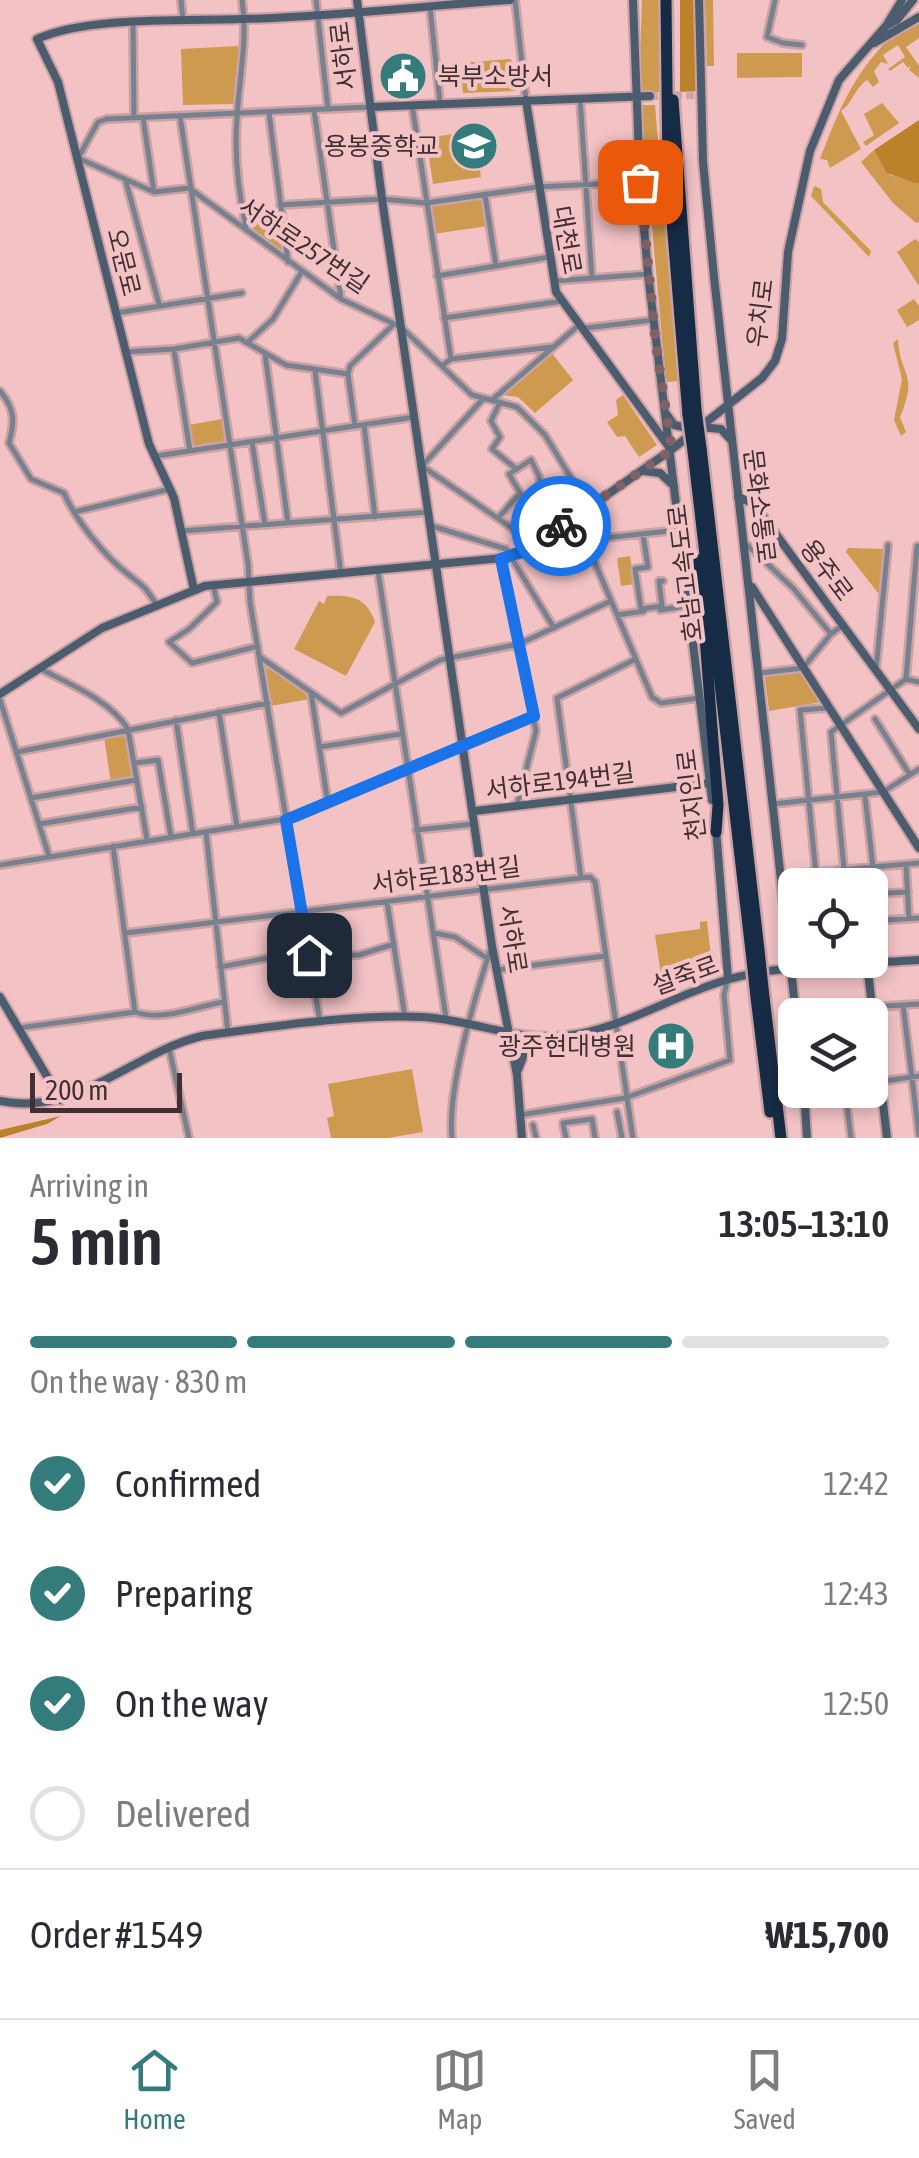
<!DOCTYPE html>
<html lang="en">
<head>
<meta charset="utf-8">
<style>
	:root { --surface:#fff; --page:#f2f2f3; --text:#2b2b33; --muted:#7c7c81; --line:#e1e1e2; --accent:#347c7c }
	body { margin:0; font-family:"Asap Condensed","Noto Sans KR",sans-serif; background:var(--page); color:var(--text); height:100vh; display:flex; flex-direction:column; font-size:38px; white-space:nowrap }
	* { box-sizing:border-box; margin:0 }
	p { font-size:32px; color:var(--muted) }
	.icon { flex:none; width:55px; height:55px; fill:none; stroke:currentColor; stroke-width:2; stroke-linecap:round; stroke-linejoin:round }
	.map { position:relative; height:1138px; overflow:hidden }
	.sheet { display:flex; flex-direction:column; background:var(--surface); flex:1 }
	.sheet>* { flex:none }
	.buttons { position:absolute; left:778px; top:868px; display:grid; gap:20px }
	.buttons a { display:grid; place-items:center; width:110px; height:110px; border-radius:15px; background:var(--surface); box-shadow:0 5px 15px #0003; font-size:50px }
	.scale { position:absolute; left:30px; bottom:25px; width:152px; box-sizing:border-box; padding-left:10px; border:5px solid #422f31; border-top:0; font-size:28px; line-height:35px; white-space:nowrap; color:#422f31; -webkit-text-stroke:8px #f2c2c5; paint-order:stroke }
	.pin { position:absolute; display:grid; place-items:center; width:85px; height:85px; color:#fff; margin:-42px; border-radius:20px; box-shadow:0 5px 15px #0006 }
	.courier { position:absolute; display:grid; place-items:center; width:100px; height:100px; margin:-50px; border:8px solid #1a73e8; border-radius:50%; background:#fff; color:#222; box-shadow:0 2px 12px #0007 }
	.summary em { font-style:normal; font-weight:600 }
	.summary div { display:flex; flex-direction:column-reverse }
	.summary { display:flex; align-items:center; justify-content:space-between; height:170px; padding:0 30px }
	h1 { font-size:65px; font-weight:600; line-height:75px }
	.bar { display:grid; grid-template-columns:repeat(4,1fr); gap:15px 10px; align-content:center; height:120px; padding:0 30px }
	.bar i { height:12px; border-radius:8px; background:var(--line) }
	.bar .active { background:var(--accent) }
	.bar p { grid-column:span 4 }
	.line { display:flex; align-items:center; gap:25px; padding:0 30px; border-top:2px solid var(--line) }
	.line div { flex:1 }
	ol { padding:0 30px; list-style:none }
	li { display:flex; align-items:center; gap:30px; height:110px }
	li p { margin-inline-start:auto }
	li .icon { padding:10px; border-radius:50%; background:var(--accent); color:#fff; stroke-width:4 }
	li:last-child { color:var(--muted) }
	li i { width:55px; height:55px; border:5px solid var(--line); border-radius:50% }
	.tab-bar { display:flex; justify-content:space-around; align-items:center; height:140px; border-top:2px solid var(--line); background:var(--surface); font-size:28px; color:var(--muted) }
	.tab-bar a { display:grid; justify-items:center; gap:5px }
	.tab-bar .active { color:var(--accent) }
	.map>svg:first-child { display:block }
	.green { fill:#ce9a50 }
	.forest { fill:#bb8229 }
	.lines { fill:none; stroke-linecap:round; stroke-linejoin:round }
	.secondary-tunnel { stroke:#cfa5a7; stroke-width:8; stroke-dasharray:8 4; stroke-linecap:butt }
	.street-casing { stroke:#cba2a4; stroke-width:10 }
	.secondary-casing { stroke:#cba2a4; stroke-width:12 }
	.highway-casing { stroke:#cba2a4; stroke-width:16 }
	.street { stroke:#77818f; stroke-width:5 }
	.secondary { stroke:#4c5c6f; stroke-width:8 }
	.highway { stroke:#162b45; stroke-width:11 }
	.highway-bridge-casing { stroke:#cba2a4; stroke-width:16; stroke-linecap:butt }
	.highway-bridge { stroke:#162b45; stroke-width:11 }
	.done { stroke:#806265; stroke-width:10; stroke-dasharray:0 18 }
	.route { stroke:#1a73e8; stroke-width:12 }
	.labels { text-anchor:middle; stroke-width:8; stroke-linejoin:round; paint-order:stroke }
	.street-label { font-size:25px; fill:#422f31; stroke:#f2c2c5 }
	.poi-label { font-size:25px; fill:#422f31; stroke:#f2c2c5; text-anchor:end }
</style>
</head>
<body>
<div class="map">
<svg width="919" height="1138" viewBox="0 0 919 1138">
	<rect width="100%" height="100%" fill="#f2c2c5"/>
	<path class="green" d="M642 0H662L660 92H639Z
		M705 0H713L714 66H707Z
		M919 24V38L906 47 919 66V78L909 70 911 66 908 68 903 62 890 71 888 69 905 57 898 45 883 55 888 64 881 62 874 71 879 82 873 87 867 80C853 90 854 102 841 111L861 149 830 168 827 160 820 159C839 110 852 76 890 38L894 40 892 37Z
		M239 46 233 104 183 105 181 49Z
		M737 53H802V77L737 78Z
		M511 59 516 91 463 93 460 63Z
		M882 103 899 123 866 146 863 142 874 135 864 114Z
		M641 105H655L678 381 666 382Z
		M474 131 481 177 433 184 426 138Z
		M874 150 890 175 919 183V222L916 223 893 203 861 162Z
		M814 186 821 189 823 202 871 251 869 257 811 196Z
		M482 197 488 226 433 234 429 204Z
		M278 205 285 256 252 229Z
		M915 239 919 242V286L897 252Z
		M914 299 919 306V320L907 327 897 310Z
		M898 339C900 378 919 372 900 417L906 432 901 436 894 420 902 379 893 343Z
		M551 352 573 380 535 413 518 397 502 395Z
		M623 395 657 445 639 457 625 436 617 437 607 422 618 415 616 400Z
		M222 419 226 442 193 447 189 425Z
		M848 548 886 549 882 598 846 552Z
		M630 556 635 584 621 586 617 558Z
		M327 596C352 595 366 597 375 622L346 676 294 649 319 601 324 604Z
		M269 667 308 693 310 699 271 706 264 671Z
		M797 671 804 673 822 702 769 711 765 678 768 674Z
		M126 733 134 779 111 783 104 737Z
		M707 921 712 965 662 981 655 935 700 929V922Z
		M412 1069 423 1132 388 1138H331L327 1118 334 1116 328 1084Z"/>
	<path class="forest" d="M680 0H696L697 91 680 92Z
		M919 120V183H915L887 173 874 150Z
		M61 1116 47 1124 0 1138V1130Z"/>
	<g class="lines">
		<path class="secondary-tunnel" d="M650 96 696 95"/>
		<g class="street-casing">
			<path id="street" d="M181 0 183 20
				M242 0C248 41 239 77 237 118 234 156 238 190 246 227
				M316 0 328 109
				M515 0 526 100
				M775 0 767 37 783 43 802 45
				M430 6 440 103
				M133 22 134 118
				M580 98 592 278
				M412 105 451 359
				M370 107 107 119 98 122 78 158 154 192 189 188 341 299 401 327 472 395 517 407 545 435 588 506
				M314 110 341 299
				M269 113 288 262
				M180 116 248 564 250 602 320 1022
				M143 118 154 192
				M126 182 159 304
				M485 195 496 266
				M280 205 382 199 426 203 537 187 640 182
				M437 276 549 257
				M554 281 648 274
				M116 313 242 293
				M444 318 563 301
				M249 341 273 319 301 273
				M174 350 190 451
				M125 352 174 349 239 338 286 365 348 374 350 366 393 325
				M265 354 288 523
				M443 365 451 359 552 347
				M315 371 341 574
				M348 375 355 426
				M0 391C15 409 15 421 9 443L31 479 64 493C75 519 105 557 129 575 145 588 144 585 156 604
				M483 399 422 466 535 544
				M492 400 579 325 586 328 653 320
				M500 402 491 421 500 437 492 449 515 468
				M364 425 375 517
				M252 442 265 525
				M156 456 414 417
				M74 512 170 489
				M575 516 652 697 661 703 699 698
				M498 518 520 493 509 474 531 460 539 476 542 499 559 528
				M432 526 506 549 554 628
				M182 531 429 512
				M643 535 648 567 635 569 641 609 662 606 659 581H663
				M586 540 678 530
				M744 542 793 588 831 634 843 625
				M501 559 536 731 517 805
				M378 571 446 1018
				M213 585 217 602 189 629 169 642 192 663 258 646
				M660 610 686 606
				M617 615 644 611
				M260 657 341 713 440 660 519 644 611 601
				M39 668C69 684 110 700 128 729L147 840
				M876 670 888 545
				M760 673 803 668 830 635
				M906 679 919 682
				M311 693 328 804
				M0 700 49 856
				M219 712 237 827
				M875 719 910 775
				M176 720 193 834
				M320 747 401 734
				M17 752 268 703
				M135 763 158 760 171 837
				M865 796 873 867
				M31 798 136 780
				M773 804 883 792 919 769
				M39 824 142 807
				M416 830 474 824
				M206 832 228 1033
				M113 846 135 1012
				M0 865 297 817 533 716
				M906 865 909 919
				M844 869 831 732 906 679 917 546
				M781 875 919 863
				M581 878 590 877 595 882 633 1138
				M817 885 800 710 827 708
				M870 894 908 892
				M387 902 405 1017
				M870 921 919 918
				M126 933 581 878 557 698 636 659
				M434 933 455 937 488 959
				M220 967 278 956 359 955 394 944
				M497 970 605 956
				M903 1005 919 1135
				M836 1015 835 1009 919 1004
				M19 1028 135 1012C164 1022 196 1006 224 1002
				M169 1048 189 1138
				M870 1083 919 1076
				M845 1090 851 1138
				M804 1092 817 1090
				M617 1112 622 1138
				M520 1115 625 1098 730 1060 724 995 727 982
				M533 1125 536 1138
				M452 1138C447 1088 474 1000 490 951
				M566 1138 563 1123 592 1119 595 1138"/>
		</g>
		<g class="secondary-casing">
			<path id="secondary" d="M357 0 382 199 492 946 517 1075 522 1138
				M633 0 640 182 648 274 712 800
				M699 0 703 162 714 277 796 1015
				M886 26 897 20 913 0
				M874 43 919 17
				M526 100 556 292 669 447
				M370 107 650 96
				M667 415 674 425 692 429
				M700 427 721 429 731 440
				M644 471 660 473 674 486
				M738 497 753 503 919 729
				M752 587 919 848
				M194 590 174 498 149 444 58 82 37 39C87 16 185 21 242 19 331 17 421 6 510 0
				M0 694 102 628 205 586 512 557 531 548 671 450 762 378 775 361 782 339 788 252 810 151 839 80 886 26 902 0
				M475 811 710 783
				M716 829 728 979
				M867 963 887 1138
				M0 997 61 1100
				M518 1070 526 1049 539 1037
				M804 1090 807 1138
				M0 1101C78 1117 131 1053 202 1036 270 1027 353 1014 422 1017 469 1019 518 1042 565 1036 622 1030 674 994 730 979 784 964 862 964 919 960"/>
		</g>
		<g class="highway-casing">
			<path id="highway" d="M666 0 668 173 688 415
				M673 100 696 410
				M701 448 759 950
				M693 451 751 951
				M699 560 718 805 716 832
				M756 997 770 1112
				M764 997 781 1138"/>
		</g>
		<use href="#street" class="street"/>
		<use href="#secondary" class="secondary"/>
		<use href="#highway" class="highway"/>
		<g class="highway-bridge-casing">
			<path id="highway-bridge" d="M696 410 701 448
				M688 415 693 451
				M759 950 764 997
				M751 951 756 997"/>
		</g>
		<use href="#highway-bridge" class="highway-bridge"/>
	</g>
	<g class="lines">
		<path class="done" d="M561 526 672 450 656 345 640 182"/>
		<path class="route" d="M309 955 286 820 534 716 501 559 529 549 561 526"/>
	</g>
	<defs>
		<g id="civic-disc" transform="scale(2.5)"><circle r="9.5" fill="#347c7c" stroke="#f2c2c5"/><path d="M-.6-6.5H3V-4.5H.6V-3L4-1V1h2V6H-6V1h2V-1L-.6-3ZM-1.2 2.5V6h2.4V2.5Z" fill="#fff"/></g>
		<g id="school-disc" transform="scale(2.5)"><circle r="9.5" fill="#347c7c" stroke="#f2c2c5"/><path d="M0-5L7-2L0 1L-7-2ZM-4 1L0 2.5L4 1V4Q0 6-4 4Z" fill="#fff"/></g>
		<g id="hospital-disc" transform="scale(2.5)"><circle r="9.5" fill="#347c7c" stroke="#f2c2c5"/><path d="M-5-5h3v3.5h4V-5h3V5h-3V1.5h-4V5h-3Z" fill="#fff"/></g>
	</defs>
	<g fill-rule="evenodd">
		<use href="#civic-disc" x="403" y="76"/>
		<use href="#school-disc" x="474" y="146"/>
		<use href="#hospital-disc" x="671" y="1046"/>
	</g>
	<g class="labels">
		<g class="street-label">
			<text transform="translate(343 56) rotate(-97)" y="9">서하로</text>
			<text transform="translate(567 240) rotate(80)" y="9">대천로</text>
			<text transform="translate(304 245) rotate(34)" y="9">서하로257번길</text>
			<text transform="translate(124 262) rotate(76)" y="9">오문로</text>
			<text transform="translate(760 313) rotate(-83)" y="9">우치로</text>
			<text transform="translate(760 506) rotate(83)" y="9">문화소통로</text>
			<text transform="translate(827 570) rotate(53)" y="9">용주로</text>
			<text transform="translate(685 573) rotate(-97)" y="9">호남고속도로</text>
			<text transform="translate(560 781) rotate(-7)" y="9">서하로194번길</text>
			<text transform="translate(691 795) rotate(-97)" y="9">천지인로</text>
			<text transform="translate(446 875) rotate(-7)" y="9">서하로183번길</text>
			<text transform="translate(513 939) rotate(81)" y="9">서하로</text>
			<text transform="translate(685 975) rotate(-20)" y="9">설죽로</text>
		</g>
		<g class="poi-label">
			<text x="438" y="85" text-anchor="start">북부소방서</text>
			<text x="439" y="155">용봉중학교</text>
			<text x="636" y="1055">광주현대병원</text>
		</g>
	</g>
</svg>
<div class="buttons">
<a><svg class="icon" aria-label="locate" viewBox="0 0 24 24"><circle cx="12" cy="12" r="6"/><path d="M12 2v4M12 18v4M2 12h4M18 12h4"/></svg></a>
<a><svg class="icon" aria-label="layers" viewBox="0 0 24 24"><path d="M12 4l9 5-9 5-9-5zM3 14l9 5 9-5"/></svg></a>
</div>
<div class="scale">200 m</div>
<div class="pin" style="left:640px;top:182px;background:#ea580c"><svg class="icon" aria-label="bag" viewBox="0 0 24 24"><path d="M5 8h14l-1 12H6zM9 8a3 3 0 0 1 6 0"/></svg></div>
<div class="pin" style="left:309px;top:955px;background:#1f2937"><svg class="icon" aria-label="home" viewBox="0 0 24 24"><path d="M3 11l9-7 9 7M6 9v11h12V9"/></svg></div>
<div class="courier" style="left:561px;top:526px"><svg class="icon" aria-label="bike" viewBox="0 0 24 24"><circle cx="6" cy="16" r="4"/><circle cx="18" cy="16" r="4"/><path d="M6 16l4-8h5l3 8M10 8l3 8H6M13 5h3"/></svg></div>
</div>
<section class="sheet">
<div class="summary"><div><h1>5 min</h1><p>Arriving in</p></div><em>13:05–13:10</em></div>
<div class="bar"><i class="active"></i><i class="active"></i><i class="active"></i><i></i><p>On the way · 830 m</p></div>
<ol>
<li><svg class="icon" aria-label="check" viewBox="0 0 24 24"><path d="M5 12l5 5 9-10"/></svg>Confirmed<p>12:42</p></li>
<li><svg class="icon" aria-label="check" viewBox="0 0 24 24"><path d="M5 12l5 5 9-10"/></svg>Preparing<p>12:43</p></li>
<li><svg class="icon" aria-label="check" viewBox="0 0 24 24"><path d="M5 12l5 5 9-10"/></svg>On the way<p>12:50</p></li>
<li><i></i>Delivered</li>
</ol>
<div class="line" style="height:130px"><div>Order #1549</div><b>₩15,700</b></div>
</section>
<nav class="tab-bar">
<a class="active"><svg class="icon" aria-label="home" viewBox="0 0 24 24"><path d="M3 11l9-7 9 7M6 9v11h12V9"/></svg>Home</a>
<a><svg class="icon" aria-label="map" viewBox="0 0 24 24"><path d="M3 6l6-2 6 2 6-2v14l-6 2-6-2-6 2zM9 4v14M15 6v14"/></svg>Map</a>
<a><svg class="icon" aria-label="saved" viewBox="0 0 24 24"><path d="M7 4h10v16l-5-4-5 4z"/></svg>Saved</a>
</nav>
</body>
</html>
